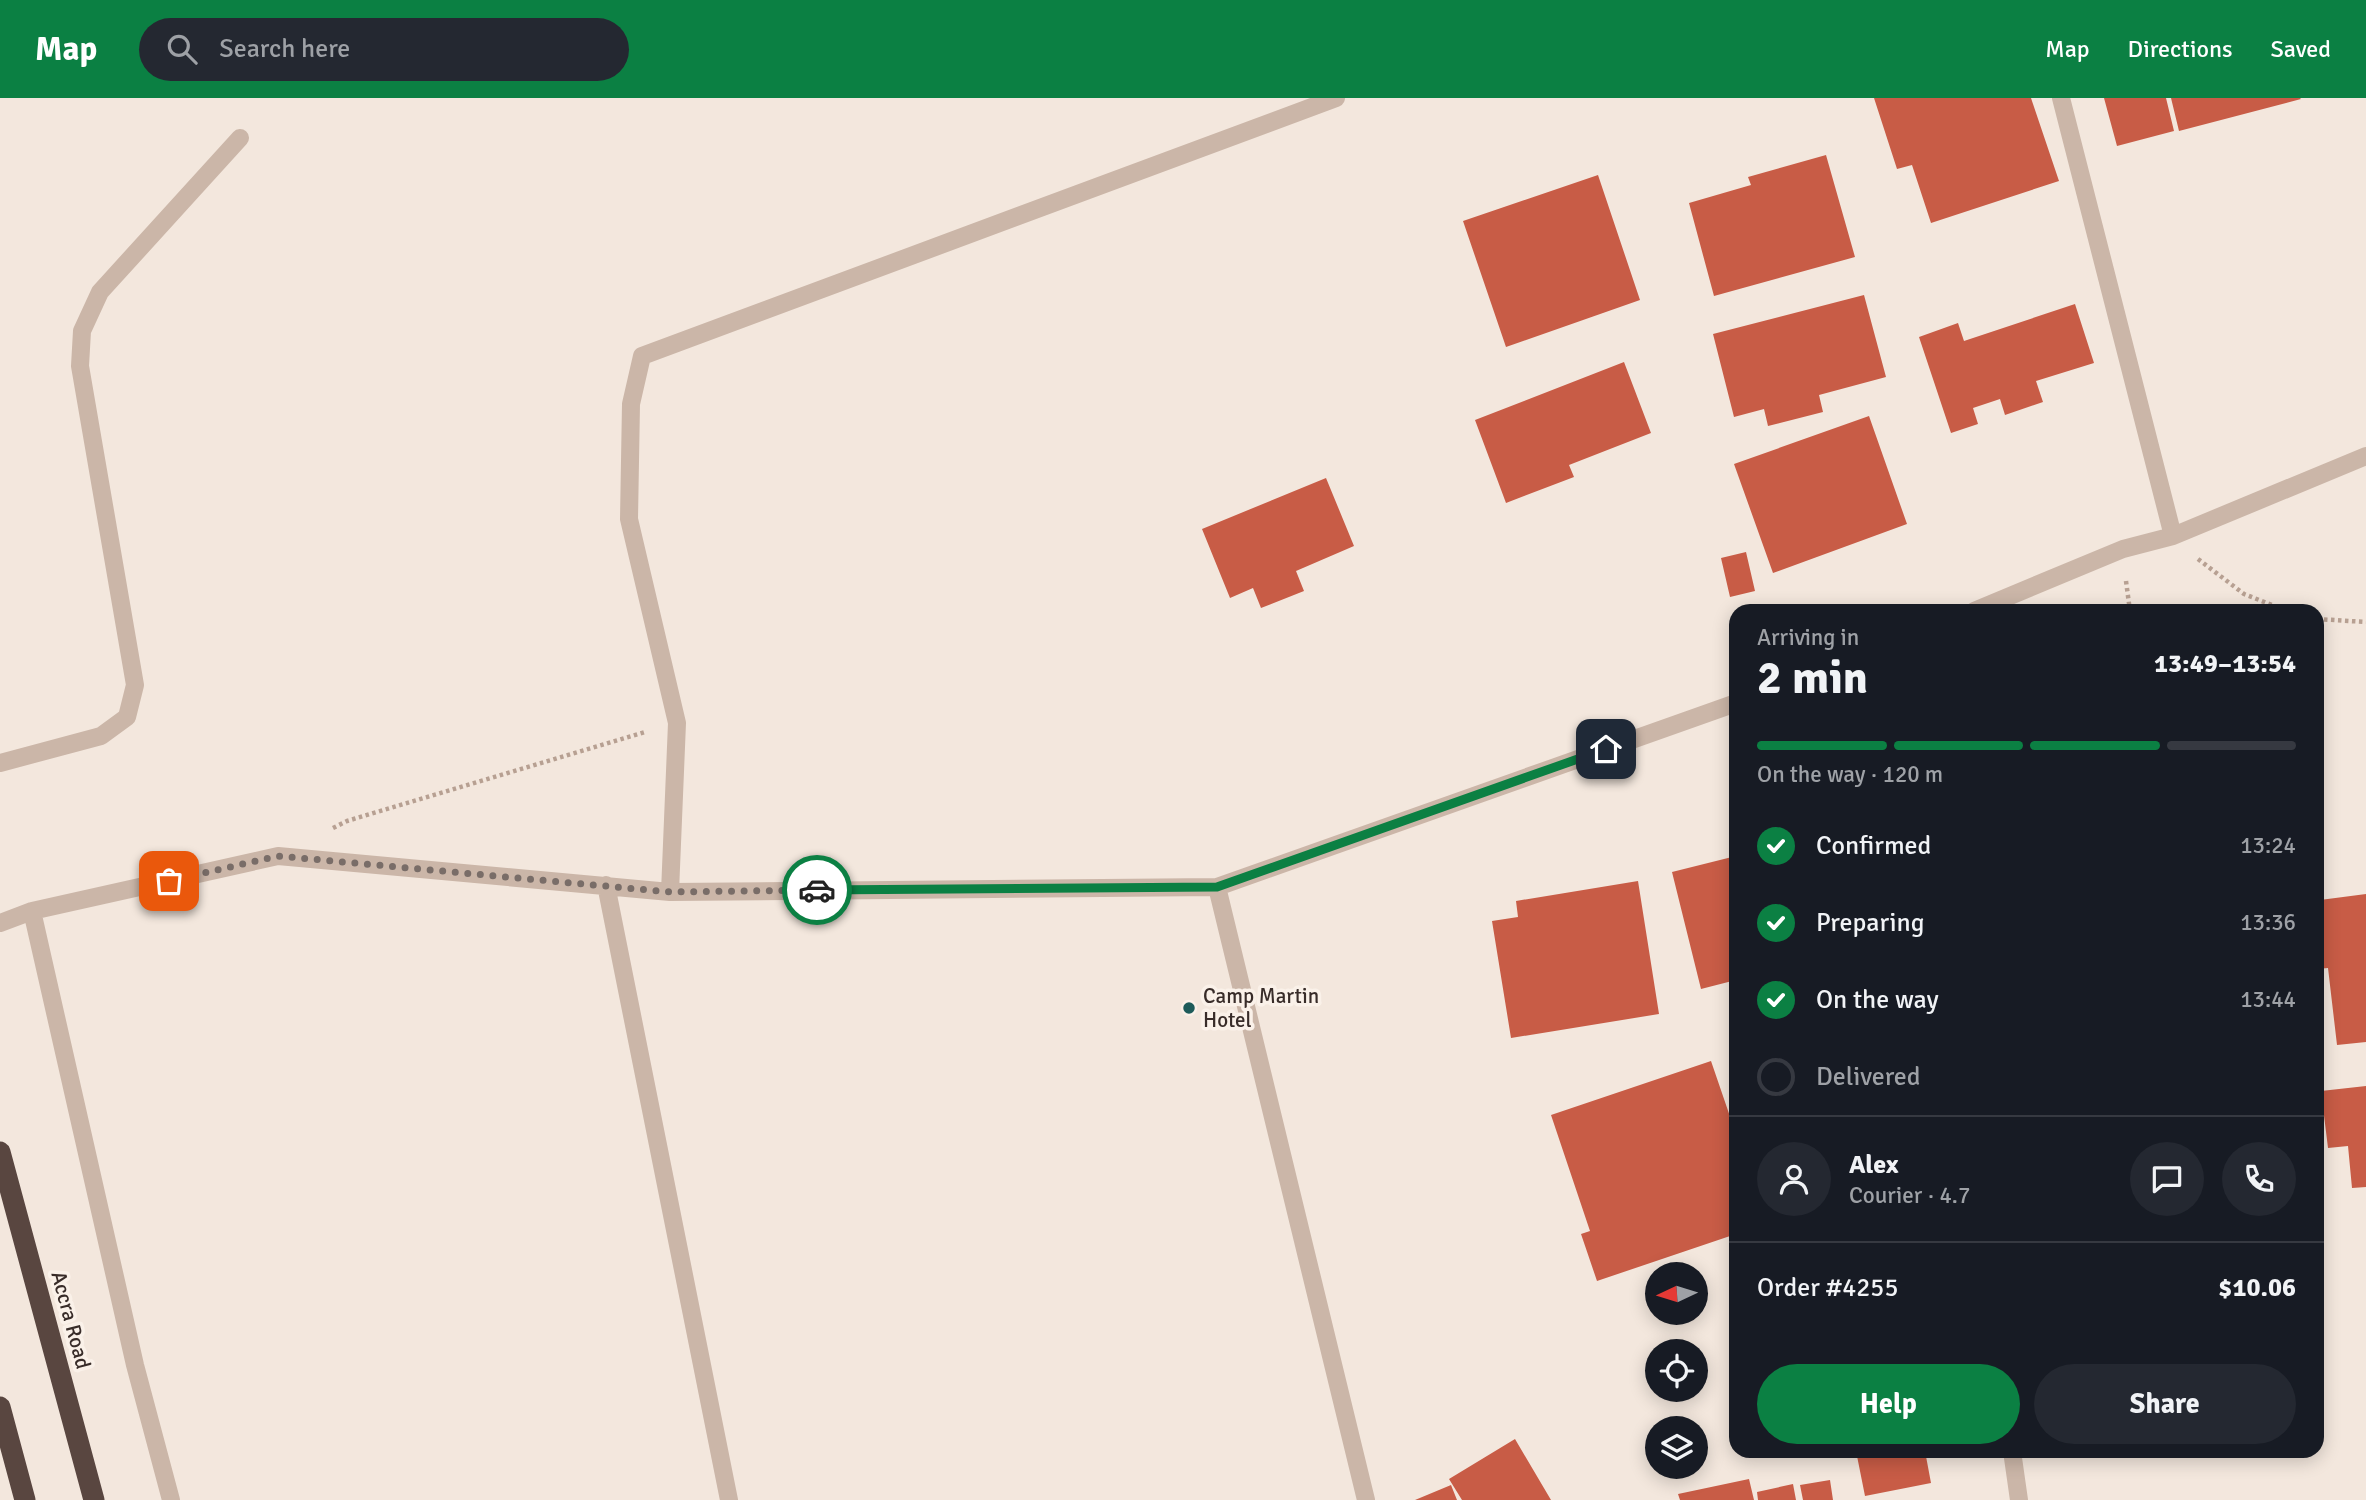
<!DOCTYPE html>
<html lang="en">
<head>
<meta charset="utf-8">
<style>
	:root { --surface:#171b24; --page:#242831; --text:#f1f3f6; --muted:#9ea1a6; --line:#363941; --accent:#0b8043 }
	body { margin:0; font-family:Signika,sans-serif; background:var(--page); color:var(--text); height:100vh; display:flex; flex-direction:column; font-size:26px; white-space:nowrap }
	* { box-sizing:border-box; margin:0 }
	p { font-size:23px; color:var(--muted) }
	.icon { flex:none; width:38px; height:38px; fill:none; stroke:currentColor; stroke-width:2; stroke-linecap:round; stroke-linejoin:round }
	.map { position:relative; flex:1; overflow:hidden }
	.sheet { position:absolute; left:1729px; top:506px; width:595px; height:854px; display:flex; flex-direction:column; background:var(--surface); border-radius:21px; box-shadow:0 4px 18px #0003 }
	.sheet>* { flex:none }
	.needle { width:46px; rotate:266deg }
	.fabs { position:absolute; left:1645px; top:1164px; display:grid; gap:14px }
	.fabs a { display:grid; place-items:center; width:63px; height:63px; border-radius:50%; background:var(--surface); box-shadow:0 4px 18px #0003; font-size:35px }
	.pin { position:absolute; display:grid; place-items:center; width:60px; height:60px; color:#fff; margin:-30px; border-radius:14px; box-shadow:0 4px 10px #0006 }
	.courier { position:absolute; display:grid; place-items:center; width:70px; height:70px; margin:-35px; border:5px solid #0b8043; border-radius:50%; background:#fff; color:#222; box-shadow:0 2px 9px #0007 }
	.headline em { font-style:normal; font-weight:800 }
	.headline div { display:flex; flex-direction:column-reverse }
	.headline { display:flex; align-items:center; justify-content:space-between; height:119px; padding:0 28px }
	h1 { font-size:46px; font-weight:800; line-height:52px }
	.bar { display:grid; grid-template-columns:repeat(4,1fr); gap:10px 7px; align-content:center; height:84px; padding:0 28px }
	.bar i { height:9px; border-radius:5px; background:var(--line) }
	.bar .on { background:var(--accent) }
	.bar p { grid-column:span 4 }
	.line { display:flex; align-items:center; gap:18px; padding:0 28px; border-top:2px solid var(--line) }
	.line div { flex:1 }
	.round { display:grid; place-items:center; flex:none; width:74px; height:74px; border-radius:37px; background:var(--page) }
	ol { padding:0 28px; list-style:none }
	li { display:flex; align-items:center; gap:21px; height:77px }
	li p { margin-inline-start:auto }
	li .icon { padding:7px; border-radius:50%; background:var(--accent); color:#fff; stroke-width:4 }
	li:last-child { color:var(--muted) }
	li i { width:38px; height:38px; border:4px solid var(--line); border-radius:50% }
	.button { display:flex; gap:14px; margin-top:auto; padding:14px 28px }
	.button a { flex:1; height:80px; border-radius:42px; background:var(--accent); color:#fff; font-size:28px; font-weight:800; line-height:80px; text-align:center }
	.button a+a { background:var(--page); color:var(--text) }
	header { display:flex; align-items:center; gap:42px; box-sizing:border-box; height:98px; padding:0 35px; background:var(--accent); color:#fff }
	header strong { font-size:33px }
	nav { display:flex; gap:38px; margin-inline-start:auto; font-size:24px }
	.search { width:490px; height:63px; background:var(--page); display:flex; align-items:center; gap:18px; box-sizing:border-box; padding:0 24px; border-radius:38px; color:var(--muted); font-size:26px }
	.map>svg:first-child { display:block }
	.building { fill:#c85c46 }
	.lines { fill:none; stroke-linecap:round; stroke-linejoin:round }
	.path { stroke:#b7a092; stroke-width:4.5; stroke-dasharray:3.5 3.5; stroke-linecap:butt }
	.minor { stroke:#cbb6a8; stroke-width:18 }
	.highway { stroke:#594640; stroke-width:21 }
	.done { stroke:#796d68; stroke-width:7; stroke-dasharray:0 12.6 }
	.route { stroke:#0b8043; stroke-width:9 }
	.poi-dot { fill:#1d5b5a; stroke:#faf1e9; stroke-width:2.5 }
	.labels { text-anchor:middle; stroke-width:7; stroke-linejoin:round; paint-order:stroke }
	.poi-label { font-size:21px; fill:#382c29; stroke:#faf1e9; text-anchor:start }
	.street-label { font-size:21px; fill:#382c29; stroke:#faf1e9 }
</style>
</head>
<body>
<header>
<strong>Map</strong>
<div class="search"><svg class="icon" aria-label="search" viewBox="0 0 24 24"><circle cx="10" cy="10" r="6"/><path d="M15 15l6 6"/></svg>Search here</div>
<nav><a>Map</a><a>Directions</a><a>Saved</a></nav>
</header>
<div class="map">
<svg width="2366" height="1402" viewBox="0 0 2366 1402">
	<rect width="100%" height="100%" fill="#f3e7dd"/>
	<path class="building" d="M1874 0H2031L2059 83 1931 125 1912 67 1897 71Z
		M2104 0H2166L2174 33 2117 48Z
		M2171 0H2300L2301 1 2179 33Z
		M1826 57 1855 159 1714 198 1689 105 1751 87 1748 79Z
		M1598 77 1640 202 1506 249 1463 123Z
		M1864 197 1886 279 1819 297 1823 314 1768 328 1764 311 1734 319 1713 236Z
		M2075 206 2094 265 2036 283 2043 304 2005 317 2000 301 1973 310 1978 326 1951 335 1919 239 1958 225 1964 243Z
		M1624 264 1651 335 1569 367 1574 379 1506 405 1475 322Z
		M1869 318 1907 426 1773 475 1734 366Z
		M1326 380 1354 448 1296 473 1304 493 1261 510 1253 490 1230 500 1202 431Z
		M1746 454 1755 493 1730 499 1721 460Z
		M1736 758V882L1701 891 1672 774Z
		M1638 783 1659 916 1511 940 1492 823 1518 819 1516 803Z
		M2366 796V944L2337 947 2328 870 2317 871V835L2324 834 2320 802Z
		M1711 963 1736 1036V1136L1597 1183 1581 1136 1590 1133 1551 1017Z
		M2366 988V1089L2352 1090 2348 1048 2328 1050 2321 993Z
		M1515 1341 1551 1402H1462L1449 1381Z
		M1856 1353H1925L1931 1385 1865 1398Z
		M1749 1381 1754 1402H1680L1678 1396Z
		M1830 1382 1833 1402H1803L1800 1387Z
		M1793 1386 1796 1402H1758L1757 1394Z
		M1451 1387 1457 1402H1415Z"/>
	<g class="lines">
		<path class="path" d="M2198 461 2244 496 2287 513
			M2126 483 2130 513
			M2317 521 2366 524
			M333 730 347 723 645 634"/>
		<path class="minor" d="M2061 0 2173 438
			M1974 513 2123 451 2173 438 2366 358
			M0 665 101 638 127 619 135 587 80 268 82 233 100 194 240 40
			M606 787 729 1402
			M1217 789 1366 1402
			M670 794 677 625 629 421 631 306 642 258 1336 0
			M32 813 135 1267 171 1402
			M0 825 32 813 278 758 670 794 1217 789 1736 605
			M2012 1353 2019 1402"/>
		<path class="highway" d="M0 1054 94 1402
			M0 1309 25 1402"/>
	</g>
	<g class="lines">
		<path class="done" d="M169 783 278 758 670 794 817 792"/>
		<path class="route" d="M817 792 1217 789 1606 651"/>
	</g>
	<circle class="poi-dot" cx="1189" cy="910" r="7"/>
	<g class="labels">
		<g class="poi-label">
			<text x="1203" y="905">Camp Martin<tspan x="1203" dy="24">Hotel</tspan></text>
		</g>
		<g class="street-label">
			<text transform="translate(71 1222) rotate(75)" y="7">Accra Road</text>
		</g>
	</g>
</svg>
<div class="fabs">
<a><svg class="needle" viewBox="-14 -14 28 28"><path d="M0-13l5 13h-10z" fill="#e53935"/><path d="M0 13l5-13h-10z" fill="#9ea1a6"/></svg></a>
<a><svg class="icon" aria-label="locate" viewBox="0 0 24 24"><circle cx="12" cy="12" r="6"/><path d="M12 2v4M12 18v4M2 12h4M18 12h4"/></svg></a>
<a><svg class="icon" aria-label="layers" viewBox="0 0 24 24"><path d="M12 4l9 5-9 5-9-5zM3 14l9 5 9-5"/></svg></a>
</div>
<div class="pin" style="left:169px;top:783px;background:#ea580c"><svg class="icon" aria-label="bag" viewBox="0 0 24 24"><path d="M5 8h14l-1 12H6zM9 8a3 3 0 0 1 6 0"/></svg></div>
<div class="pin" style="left:1606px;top:651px;background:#1f2937"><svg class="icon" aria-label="home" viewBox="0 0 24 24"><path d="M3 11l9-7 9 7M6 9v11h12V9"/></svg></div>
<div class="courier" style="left:817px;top:792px"><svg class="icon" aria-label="car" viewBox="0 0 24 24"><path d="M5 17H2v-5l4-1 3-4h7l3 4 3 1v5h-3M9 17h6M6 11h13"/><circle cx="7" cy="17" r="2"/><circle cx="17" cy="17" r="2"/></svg></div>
<section class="sheet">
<div class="headline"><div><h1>2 min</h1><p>Arriving in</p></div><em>13:49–13:54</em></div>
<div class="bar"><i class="on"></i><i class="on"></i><i class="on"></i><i></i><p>On the way · 120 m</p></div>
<ol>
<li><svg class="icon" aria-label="check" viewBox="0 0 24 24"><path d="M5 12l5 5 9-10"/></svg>Confirmed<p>13:24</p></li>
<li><svg class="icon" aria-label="check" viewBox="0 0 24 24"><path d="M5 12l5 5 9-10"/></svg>Preparing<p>13:36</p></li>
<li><svg class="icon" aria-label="check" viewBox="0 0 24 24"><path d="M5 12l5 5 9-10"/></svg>On the way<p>13:44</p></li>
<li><i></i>Delivered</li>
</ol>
<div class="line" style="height:126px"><a class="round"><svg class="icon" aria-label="person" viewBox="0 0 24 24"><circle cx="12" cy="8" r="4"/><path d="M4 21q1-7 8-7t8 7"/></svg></a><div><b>Alex</b><p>Courier · 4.7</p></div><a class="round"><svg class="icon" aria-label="chat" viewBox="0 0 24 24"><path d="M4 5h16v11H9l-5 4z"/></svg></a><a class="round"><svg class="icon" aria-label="phone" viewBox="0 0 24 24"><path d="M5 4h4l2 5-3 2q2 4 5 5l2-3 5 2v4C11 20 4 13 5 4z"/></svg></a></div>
<div class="line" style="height:91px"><div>Order #4255</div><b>$10.06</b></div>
<div class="button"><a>Help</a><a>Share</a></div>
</section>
</div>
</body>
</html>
